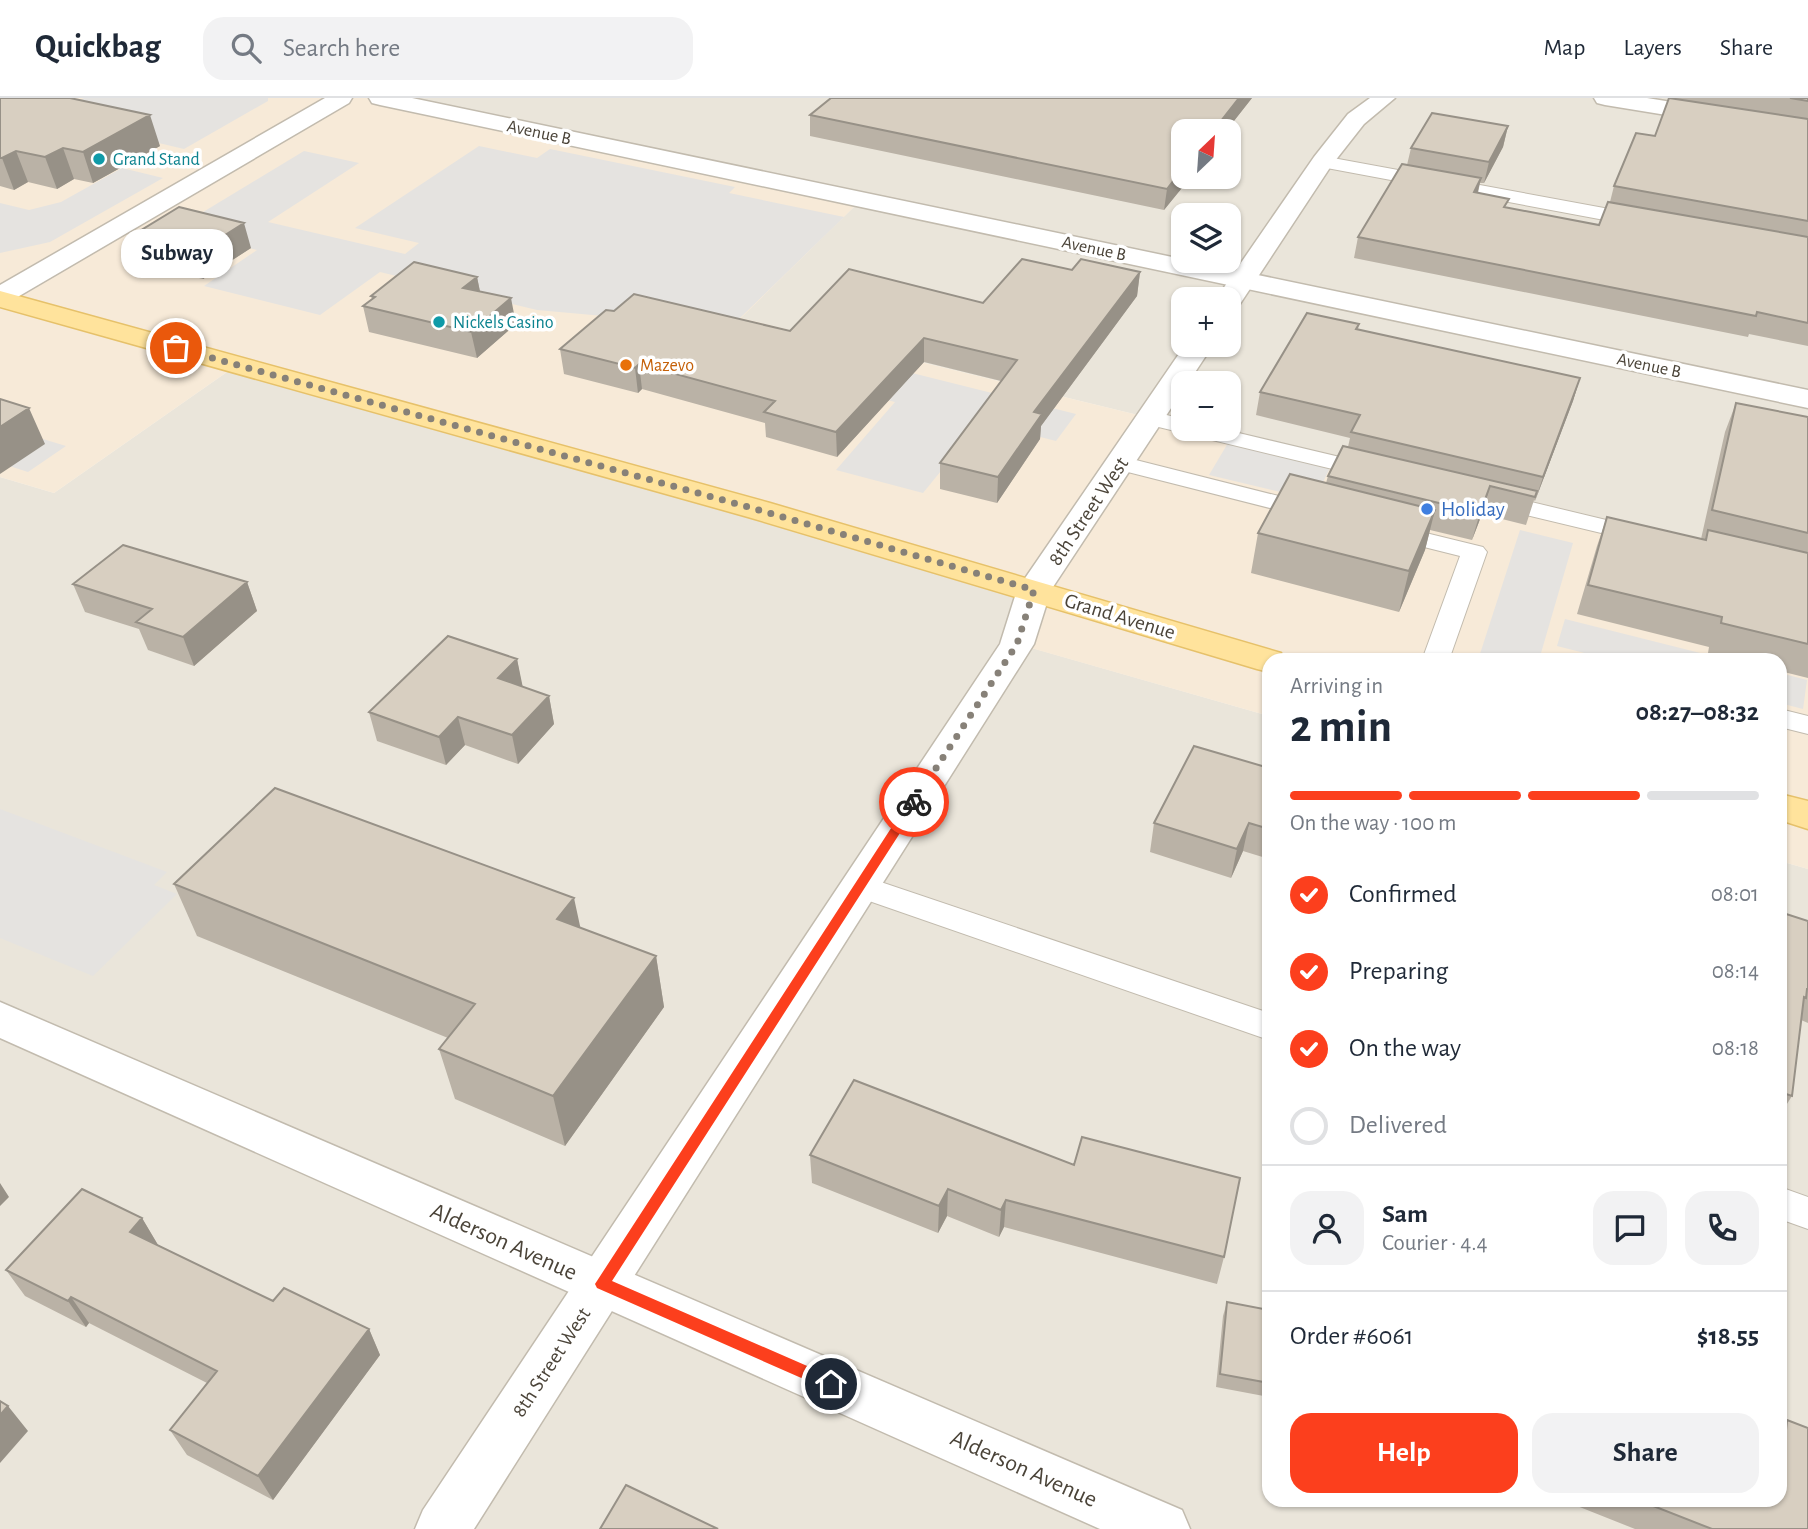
<!DOCTYPE html>
<html lang="en">
<head>
<meta charset="utf-8">
<style>
	:root { --surface:#fff; --page:#f2f2f3; --text:#1f2937; --muted:#747a83; --line:#e0e1e3; --accent:#fc3f1d }
	body { margin:0; font-family:"Alegreya Sans",sans-serif; background:var(--page); color:var(--text); height:100vh; display:flex; flex-direction:column; font-size:26px; white-space:nowrap }
	* { box-sizing:border-box; margin:0 }
	p { font-size:23px; color:var(--muted) }
	.icon { flex:none; width:38px; height:38px; fill:none; stroke:currentColor; stroke-width:2; stroke-linecap:round; stroke-linejoin:round }
	.map { position:relative; flex:1; overflow:hidden }
	.sheet { position:absolute; left:1262px; top:555px; width:525px; height:854px; display:flex; flex-direction:column; background:var(--surface); border-radius:21px; box-shadow:0 2px 5px #0004 }
	.sheet>* { flex:none }
	.needle { width:46px; rotate:25deg }
	.tools { position:absolute; left:1171px; top:21px; display:grid; gap:14px }
	.tools a { display:grid; place-items:center; width:70px; height:70px; border-radius:14px; background:var(--surface); box-shadow:0 2px 5px #0004; font-size:35px }
	.pin { position:absolute; display:grid; place-items:center; width:60px; height:60px; color:#fff; margin:-30px; border:4px solid #fff; border-radius:50%; box-shadow:0 2px 7px #0007 }
	.courier { position:absolute; display:grid; place-items:center; width:70px; height:70px; margin:-35px; border:5px solid #fc3f1d; border-radius:50%; background:#fff; color:#222; box-shadow:0 2px 9px #0007 }
	.bubble { position:absolute; height:49px; border-radius:21px; background:var(--surface); box-shadow:0 2px 5px #0004; font-size:23px; font-weight:700; line-height:49px; text-align:center }
	.overview em { font-style:normal; font-weight:700 }
	.overview div { display:flex; flex-direction:column-reverse }
	.overview { display:flex; align-items:center; justify-content:space-between; height:119px; padding:0 28px }
	h1 { font-size:46px; font-weight:700; line-height:52px }
	.bar { display:grid; grid-template-columns:repeat(4,1fr); gap:10px 7px; align-content:center; height:84px; padding:0 28px }
	.bar i { height:9px; border-radius:5px; background:var(--line) }
	.bar .selected { background:var(--accent) }
	.bar p { grid-column:span 4 }
	.line { display:flex; align-items:center; gap:18px; padding:0 28px; border-top:2px solid var(--line) }
	.line div { flex:1 }
	.round { display:grid; place-items:center; flex:none; width:74px; height:74px; border-radius:21px; background:var(--page) }
	ol { padding:0 28px; list-style:none }
	li { display:flex; align-items:center; gap:21px; height:77px }
	li p { margin-inline-start:auto }
	li .icon { padding:7px; border-radius:50%; background:var(--accent); color:#fff; stroke-width:4 }
	li:last-child { color:var(--muted) }
	li i { width:38px; height:38px; border:4px solid var(--line); border-radius:50% }
	.action { display:flex; gap:14px; margin-top:auto; padding:14px 28px }
	.action a { flex:1; height:80px; border-radius:21px; background:var(--accent); color:#fff; font-size:28px; font-weight:700; line-height:80px; text-align:center }
	.action a+a { background:var(--page); color:var(--text) }
	header { display:flex; align-items:center; gap:42px; box-sizing:border-box; height:98px; padding:0 35px; background:var(--surface); border-bottom:2px solid var(--line) }
	header strong { font-size:33px }
	nav { display:flex; gap:38px; margin-inline-start:auto; font-size:24px }
	.search { width:490px; height:63px; background:var(--page); display:flex; align-items:center; gap:18px; box-sizing:border-box; padding:0 24px; border-radius:21px; color:var(--muted); font-size:26px }
	.map>svg:first-child { display:block }
	.residential { fill:#eae5da; fill-rule:evenodd }
	.commercial { fill:#f7ead8 }
	.parking { fill:#e5e3e0 }
	.lines { fill:none; stroke-linecap:round; stroke-linejoin:round }
	.service-casing { stroke:#c2bbae; stroke-width:2 }
	.minor-casing { stroke:#c2bbae; stroke-width:3 }
	.tertiary-casing { stroke:#c2bbae; stroke-width:3 }
	.primary-casing { stroke:#e6c16a; stroke-width:3 }
	.service { fill:#fff; fill-rule:evenodd }
	.minor { fill:#fff; fill-rule:evenodd }
	.tertiary { fill:#fff; fill-rule:evenodd }
	.primary { fill:#ffe39c; fill-rule:evenodd }
	.wall { fill:#bab2a6 }
	.shaded-wall { fill:#979187 }
	.building { fill:#d8cfc1; stroke:#979187; stroke-width:2 }
	.route { fill:#fc3f1d }
	.done { stroke:#878178; stroke-width:7; stroke-dasharray:0 12.6 }
	.culture-dot { fill:#0f9aa8; stroke:#fff; stroke-width:2.5 }
	.food-dot { fill:#e8710a; stroke:#fff; stroke-width:2.5 }
	.shop-dot { fill:#3f7fe0; stroke:#fff; stroke-width:2.5 }
	.labels { text-anchor:middle; stroke-width:7; stroke-linejoin:round; paint-order:stroke }
	.far-street-label { font-size:18px; fill:#4b4439; stroke:#fff }
	.far-culture-label { font-size:18px; fill:#0d838f; stroke:#fff; text-anchor:start }
	.far-food-label { font-size:18px; fill:#c56008; stroke:#fff; text-anchor:start }
	.shop-label { font-size:21px; fill:#366cbe; stroke:#fff; text-anchor:start }
	.street-label { font-size:21px; fill:#4b4439; stroke:#fff }
	.near-street-label { font-size:24px; fill:#4b4439; stroke:#fff }
</style>
</head>
<body>
<header>
<strong>Quickbag</strong>
<div class="search"><svg class="icon" aria-label="search" viewBox="0 0 24 24"><circle cx="10" cy="10" r="6"/><path d="M15 15l6 6"/></svg>Search here</div>
<nav><a>Map</a><a>Layers</a><a>Share</a></nav>
</header>
<div class="map">
<svg width="1808" height="1431" viewBox="0 0 1808 1431">
	<rect width="100%" height="100%" fill="#f6f3ec"/>
	<path class="residential" d="M380 0H1808V478L1194 331H1228V285H1183V328L740 220 861 102ZM1183 33H1228V79H1183ZM1183 117H1228V163H1183ZM1183 201H1228V247H1183Z
		M237 267 1034 492 1018 546 1269 618V1402H1780V763L1808 771V1431H0V379L54 395Z"/>
	<path class="commercial" d="M0 0H380L862 101 741 220 1183 328V331H1194L1808 478V771L1780 763V562H1269V618L1017 546 1034 492 237 267 54 395 0 379Z"/>
	<path class="parking" d="M84 0H268V3L184 51 87 28 0 43Z
		M479 48 537 60 550 51 735 89 729 95 844 119 740 220 701 236 637 221 537 212 380 174 320 217 204 188 257 152 175 131 304 53 359 65 268 124 405 156 419 145 355 130Z
		M122 70 163 80 50 144 0 155V105L29 112 61 104Z
		M840 257 1076 316 1056 343 981 324 923 395 836 372 895 304 815 284Z
		M0 328 66 348 28 374 0 365Z
		M1228 345 1330 370 1314 402 1209 377Z
		M1520 432 1573 445 1539 562H1489L1479 559Z
		M1565 521 1728 562H1612L1557 548Z
		M1780 575 1807 582 1803 611 1780 605Z
		M0 711 167 774 154 787 177 796 93 878 0 840Z"/>
	<g class="lines">
		<g class="service-casing">
			<path id="service" d="M1322 58 1642 117 1652 123 1642 129 1316 68 1313 64 1316 60Z
				M1150 313 1183 321V331H1222L1382 369 1386 374 1382 379 1374 381 1142 325 1139 320 1142 315Z
				M1120 358 1322 409 1325 414 1322 419 1313 421 1112 370 1108 365 1112 360Z
				M1494 395 1652 433 1655 438 1652 443 1643 445 1485 407 1482 402 1485 397Z
				M1389 426 1483 449 1487 454 1449 562H1422L1460 458 1380 438 1377 433 1380 428Z
				M1780 611 1808 618V636L1780 629Z
				M860 777 1269 915V942L849 796 844 788 849 780Z
				M1780 1089 1808 1099V1131L1780 1121Z"/>
		</g>
		<g class="minor-casing">
			<path id="minor" d="M325 0H352L349 5 9 204 0 206V187Z
				M369 0H412L1808 292V310L380 7 372 5Z
				M1594 0H1647L1808 26V40L1605 7 1597 5Z
				M0 904 1182 1412 1190 1431H1100L0 940Z"/>
		</g>
		<g class="tertiary-casing">
			<path id="tertiary" d="M1370 0H1395L1364 26 1331 68 1238 209 1228 211V201H1216L1314 59 1348 16Z
				M1185 247H1213L1188 285H1183V292L1051 492 1034 546 474 1431H415L423 1412 1000 546 1017 492Z"/>
		</g>
		<g class="primary-casing">
			<path id="primary" d="M0 193 770 405 1281 555 1286 562H1269V574L1257 571 748 419 0 209Z
				M1780 696 1808 703V731L1780 722Z"/>
		</g>
		<use href="#service" class="service"/>
		<use href="#minor" class="minor"/>
		<use href="#tertiary" class="tertiary"/>
		<use href="#primary" class="primary"/>
	</g>
	<path class="wall" d="M0 0 160 48 93 85 74 81 57 91 28 84 14 92 0 88Z
		M1252 0 1164 112 810 38V17Z
		M1669 0H1808V248L1749 236 1748 239 1354 160 1358 139 1407 67 1411 50 1508 28 1503 49 1484 85H1480L1478 95 1506 110 1599 127 1610 104 1614 88 1655 38Z
		M130 139 251 150 203 181 139 165Z
		M1072 172 1140 174 1137 198 1041 328 1040 341 997 405 940 391V365L1001 283 924 264 837 359 766 339 765 325 642 291 638 295 564 276 560 251 614 213 790 233 983 205Z
		M477 179 480 193 516 226 477 260 369 234 363 208 372 201 371 198Z
		M1359 226 1358 232 1580 280 1573 303 1535 403 1534 402 1526 427 1482 416 1472 442 1430 432 1425 452 1399 514 1251 475 1258 435 1326 385 1328 378 1348 349 1350 340 1256 317 1260 294Z
		M1736 305 1808 319V580L1780 573V562H1735L1708 555 1709 549 1577 516 1597 448 1607 419 1701 441 1725 334Z
		M247 484 257 513 194 568 148 552 139 531 85 514 73 486Z
		M517 561 522 589 549 598 554 626 518 666 465 647 446 667 377 643 369 614Z
		M1269 670V761L1243 753 1231 780 1150 754 1154 725Z
		M174 786 656 858 664 909 565 1048 455 1001 439 951 448 940 197 838Z
		M1780 814 1808 823V925L1801 922 1792 998 1780 1017Z
		M854 982 1224 1159 1217 1186 1004 1129 999 1139 947 1118 938 1135 812 1085 810 1057Z
		M142 1120 158 1147 273 1203 369 1231 380 1257 273 1402 187 1357 170 1332 207 1285 89 1225 86 1229 25 1198 6 1172Z
		M1227 1204 1269 1212V1299L1216 1289 1223 1218Z
		M1787 1322 1808 1431H1635L1562 1402H1780V1331Z"/>
	<path class="shaded-wall" d="M1239 0H1252L1226 33H1213Z
		M150 17 160 48 93 85 83 54Z
		M1508 28 1503 49 1484 85 1489 64Z
		M63 50 74 81 57 91 45 59Z
		M16 53 28 84 14 92 2 60Z
		M1183 70V79H1191L1164 112 1167 91Z
		M1481 80 1476 101 1474 94Z
		M244 125 251 150 203 181 195 156Z
		M1140 174 1137 198 1041 328 1040 341 997 405 998 379 1034 314Z
		M477 179 482 204 463 190Z
		M511 200 516 226 477 260 471 234Z
		M924 240V264L837 359 836 334Z
		M639 266 642 291 638 295 635 270Z
		M1580 280 1573 303 1535 403 1543 379Z
		M29 310 45 346 0 376V329Z
		M1490 388 1482 416 1472 442 1480 415Z
		M1435 412 1425 452 1399 514 1409 473Z
		M247 484 257 513 194 568 183 539Z
		M517 561 523 590 498 580Z
		M549 598 554 626 518 666 512 637Z
		M458 619 465 647 446 667 439 639Z
		M1249 725 1243 753 1231 780 1237 751Z
		M574 800 585 851 557 821Z
		M656 858 664 909 565 1048 553 998Z
		M0 1085 9 1099 0 1108Z
		M948 1091 947 1118 938 1135 939 1108Z
		M1006 1102 1004 1129 999 1139 1001 1112Z
		M142 1120 158 1147 130 1134Z
		M71 1199 89 1225 86 1229 68 1203Z
		M369 1231 380 1257 273 1402 258 1378Z
		M8 1308 28 1333 0 1365V1317Z"/>
	<path class="building" d="M0 0H70L150 17 83 54 63 50 45 59 16 53 2 60H0Z
		M831 0H1239L1213 33H1183V70L1167 91 810 17Z
		M1669 0 1808 21V123L1614 88 1636 35 1655 38Z
		M1790 0H1808V3Z
		M1432 15 1508 28 1489 64 1411 50Z
		M1402 66 1481 80 1474 94 1509 101 1504 109 1599 127 1608 104 1808 139V225L1757 214 1756 218 1358 139Z
		M179 109 244 125 195 156 130 139Z
		M1022 161 1072 172 1081 161 1140 174 1034 314 1042 316 998 379 940 365 1017 262 924 240 836 334 764 314 775 303 639 266 635 270 560 251 606 212 614 213 634 196 790 233 849 171 983 205Z
		M414 164 477 179 463 190 511 200 471 234 363 208 375 199 371 198Z
		M1307 215 1359 226 1356 231 1580 280 1543 379 1351 334 1360 317 1260 294Z
		M0 301 29 310 0 329Z
		M1736 305 1808 319V435L1712 412Z
		M1343 348 1537 393 1535 399 1490 388 1480 415 1328 378Z
		M1290 376 1435 412 1409 473 1258 435Z
		M1607 419 1706 442 1708 432 1808 455V546L1721 525 1722 519 1588 487Z
		M123 447 247 484 183 539 136 524 152 511 73 486Z
		M448 538 517 561 498 580 549 598 512 637 458 619 439 639 369 614Z
		M1194 648 1269 670V731L1249 725 1237 751 1154 725Z
		M275 690 574 800 557 821 656 858 553 998 439 951 475 906 174 786Z
		M1780 814 1808 823V891H1807L1806 900 1804 899 1792 998 1780 994Z
		M854 982 1074 1067 1082 1039 1240 1080 1224 1159 1006 1102 1001 1112 948 1091 939 1108 810 1057Z
		M82 1091 142 1120 130 1134 273 1203 284 1190 369 1231 258 1378 170 1332 217 1273 71 1199 68 1203 6 1172Z
		M1227 1204 1269 1212V1285L1220 1276Z
		M0 1303 8 1308 0 1317Z
		M1787 1322 1808 1330V1431H1712L1638 1402H1780V1373L1782 1374Z
		M626 1387 718 1431H600Z"/>
	<path class="route" d="M914 700 918 701V707L612 1183 837 1281 839 1286 837 1291 831 1293 597 1190 595 1186 910 701Z"/>
	<g class="lines">
		<path class="done" d="M176 250 759 412 1034 492 1017 546 914 704"/>
	</g>
	<g class="culture-dot">
		<circle cx="99" cy="61" r="7"/>
		<circle cx="439" cy="224" r="7"/>
	</g>
	<circle class="food-dot" cx="626" cy="267" r="7"/>
	<circle class="shop-dot" cx="1427" cy="411" r="7"/>
	<g class="labels">
		<g class="far-street-label">
			<text transform="translate(539 34) rotate(12)" y="6">Avenue B</text>
			<text transform="translate(1094 150) rotate(12)" y="6">Avenue B</text>
			<text transform="translate(1649 267) rotate(12)" y="6">Avenue B</text>
		</g>
		<g class="far-culture-label">
			<text x="113" y="67">Grand Stand</text>
			<text x="453" y="230">Nickels Casino</text>
		</g>
		<g class="far-food-label">
			<text x="640" y="273">Mazevo</text>
		</g>
		<g class="shop-label">
			<text x="1441" y="418">Holiday</text>
		</g>
		<g class="street-label">
			<text transform="translate(1088 413) rotate(-56)" y="7">8th Street West</text>
			<text transform="translate(1120 518) rotate(17)" y="7">Grand Avenue</text>
			<text transform="translate(551 1264) rotate(-57)" y="7">8th Street West</text>
		</g>
		<g class="near-street-label">
			<text transform="translate(504 1143) rotate(24)" y="8">Alderson Avenue</text>
			<text transform="translate(1024 1370) rotate(24)" y="8">Alderson Avenue</text>
		</g>
	</g>
</svg>
<div class="tools">
<a><svg class="needle" viewBox="-14 -14 28 28"><path d="M0-13l5 13h-10z" fill="#e53935"/><path d="M0 13l5-13h-10z" fill="#747a83"/></svg></a>
<a><svg class="icon" aria-label="layers" viewBox="0 0 24 24"><path d="M12 4l9 5-9 5-9-5zM3 14l9 5 9-5"/></svg></a>
<a>+</a>
<a>−</a>
</div>
<div class="pin" style="left:176px;top:250px;background:#ea580c"><svg class="icon" aria-label="bag" viewBox="0 0 24 24"><path d="M5 8h14l-1 12H6zM9 8a3 3 0 0 1 6 0"/></svg></div>
<div class="pin" style="left:831px;top:1286px;background:#1f2937"><svg class="icon" aria-label="home" viewBox="0 0 24 24"><path d="M3 11l9-7 9 7M6 9v11h12V9"/></svg></div>
<div class="courier" style="left:914px;top:704px"><svg class="icon" aria-label="bike" viewBox="0 0 24 24"><circle cx="6" cy="16" r="4"/><circle cx="18" cy="16" r="4"/><path d="M6 16l4-8h5l3 8M10 8l3 8H6M13 5h3"/></svg></div>
<div class="bubble" style="left:121px;top:131px;width:112px">Subway</div>
<section class="sheet">
<div class="overview"><div><h1>2 min</h1><p>Arriving in</p></div><em>08:27–08:32</em></div>
<div class="bar"><i class="selected"></i><i class="selected"></i><i class="selected"></i><i></i><p>On the way · 100 m</p></div>
<ol>
<li><svg class="icon" aria-label="check" viewBox="0 0 24 24"><path d="M5 12l5 5 9-10"/></svg>Confirmed<p>08:01</p></li>
<li><svg class="icon" aria-label="check" viewBox="0 0 24 24"><path d="M5 12l5 5 9-10"/></svg>Preparing<p>08:14</p></li>
<li><svg class="icon" aria-label="check" viewBox="0 0 24 24"><path d="M5 12l5 5 9-10"/></svg>On the way<p>08:18</p></li>
<li><i></i>Delivered</li>
</ol>
<div class="line" style="height:126px"><a class="round"><svg class="icon" aria-label="person" viewBox="0 0 24 24"><circle cx="12" cy="8" r="4"/><path d="M4 21q1-7 8-7t8 7"/></svg></a><div><b>Sam</b><p>Courier · 4.4</p></div><a class="round"><svg class="icon" aria-label="chat" viewBox="0 0 24 24"><path d="M4 5h16v11H9l-5 4z"/></svg></a><a class="round"><svg class="icon" aria-label="phone" viewBox="0 0 24 24"><path d="M5 4h4l2 5-3 2q2 4 5 5l2-3 5 2v4C11 20 4 13 5 4z"/></svg></a></div>
<div class="line" style="height:91px"><div>Order #6061</div><b>$18.55</b></div>
<div class="action"><a>Help</a><a>Share</a></div>
</section>
</div>
</body>
</html>
